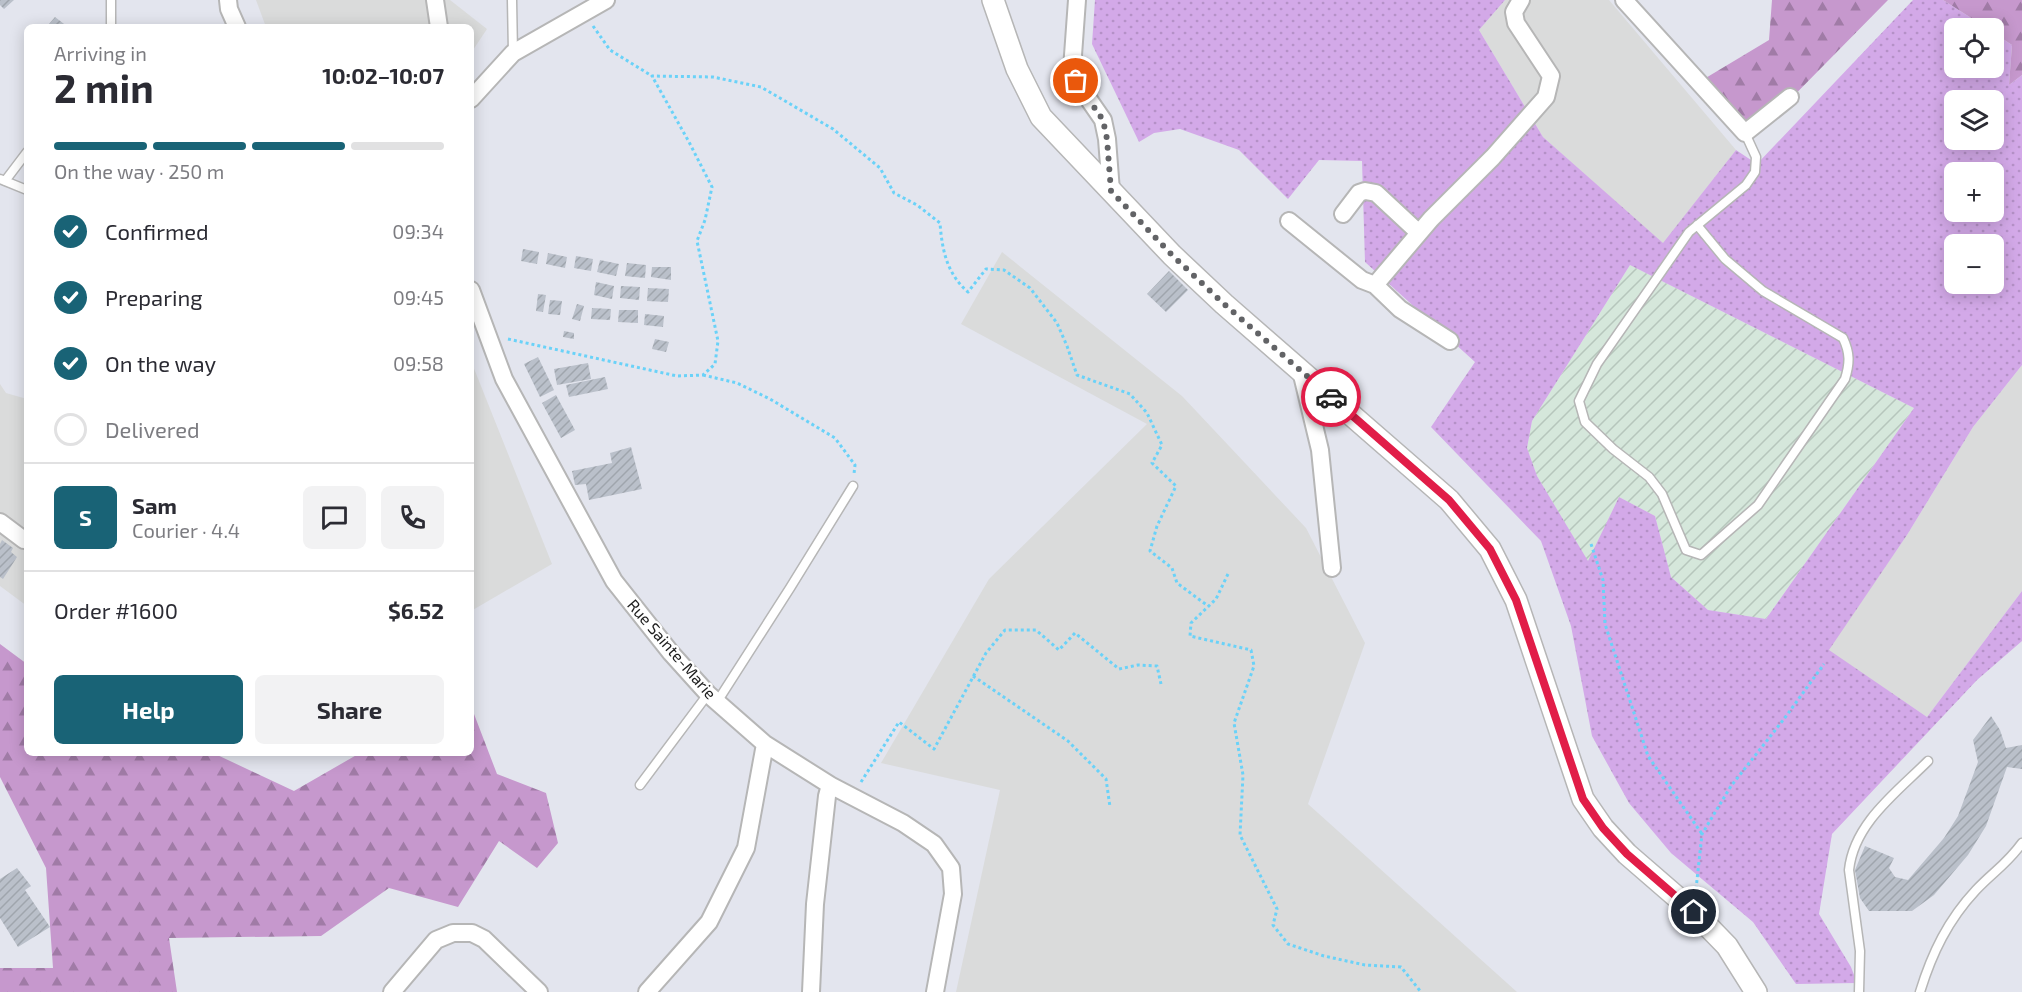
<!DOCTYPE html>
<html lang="en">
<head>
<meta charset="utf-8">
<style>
	:root { --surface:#fff; --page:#f2f2f3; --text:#2b2b33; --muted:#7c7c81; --line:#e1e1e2; --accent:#196376 }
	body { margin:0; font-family:"Exo 2",sans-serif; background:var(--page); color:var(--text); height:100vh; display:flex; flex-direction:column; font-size:22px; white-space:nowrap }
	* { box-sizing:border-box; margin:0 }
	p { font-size:20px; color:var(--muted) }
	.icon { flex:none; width:33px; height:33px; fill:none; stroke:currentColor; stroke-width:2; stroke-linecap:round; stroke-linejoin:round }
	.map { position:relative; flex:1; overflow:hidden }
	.sheet { position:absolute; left:24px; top:24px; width:450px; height:732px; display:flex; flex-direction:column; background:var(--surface); border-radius:9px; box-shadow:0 3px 15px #0003 }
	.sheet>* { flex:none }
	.controls { position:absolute; left:1944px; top:18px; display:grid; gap:12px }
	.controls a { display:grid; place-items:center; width:60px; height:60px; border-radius:9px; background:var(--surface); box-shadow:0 3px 15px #0003; font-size:30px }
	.pin { position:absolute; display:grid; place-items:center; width:51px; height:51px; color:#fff; margin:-26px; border:3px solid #fff; border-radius:50%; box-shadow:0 2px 6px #0007 }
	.courier { position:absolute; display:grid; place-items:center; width:60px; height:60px; margin:-30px; border:4px solid #e11d48; border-radius:50%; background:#fff; color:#222; box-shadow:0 2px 8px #0007 }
	.summary em { font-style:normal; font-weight:700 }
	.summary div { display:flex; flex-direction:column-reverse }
	.summary { display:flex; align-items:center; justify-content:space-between; height:102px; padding:0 30px }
	h1 { font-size:39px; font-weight:700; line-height:45px }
	.bar { display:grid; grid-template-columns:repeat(4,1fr); gap:9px 6px; align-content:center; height:72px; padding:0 30px }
	.bar i { height:8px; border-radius:4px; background:var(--line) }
	.bar .on { background:var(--accent) }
	.bar p { grid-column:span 4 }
	.line { display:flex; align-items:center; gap:15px; padding:0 30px; border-top:2px solid var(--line) }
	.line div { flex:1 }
	.round { display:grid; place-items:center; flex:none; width:63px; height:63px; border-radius:9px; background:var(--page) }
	ol { padding:0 30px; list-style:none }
	li { display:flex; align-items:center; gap:18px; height:66px }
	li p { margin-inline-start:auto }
	li .icon { padding:6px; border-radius:50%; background:var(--accent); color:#fff; stroke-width:4 }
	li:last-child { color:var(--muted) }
	li i { width:33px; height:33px; border:3px solid var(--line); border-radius:50% }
	.primary-button { display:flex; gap:12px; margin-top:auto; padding:12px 30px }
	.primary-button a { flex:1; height:69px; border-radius:9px; background:var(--accent); color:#fff; font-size:24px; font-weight:700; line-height:69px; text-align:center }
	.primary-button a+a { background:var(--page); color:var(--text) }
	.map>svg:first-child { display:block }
	.residential { fill:#dadbdb }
	.industrial { fill:url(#industrial-furrows) }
	.grass { fill:url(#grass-dots); fill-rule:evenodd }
	.forest { fill:url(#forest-firs) }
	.building { fill:url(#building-hatch) }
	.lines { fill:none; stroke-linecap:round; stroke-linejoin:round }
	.service-casing { stroke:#b6b6b6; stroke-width:11 }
	.minor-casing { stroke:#b6b6b6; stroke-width:20 }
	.tertiary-casing { stroke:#b6b6b6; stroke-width:24 }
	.path { stroke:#6ad2f8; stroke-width:3; stroke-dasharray:3 3; stroke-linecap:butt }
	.service { stroke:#fff; stroke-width:8 }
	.minor { stroke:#fff; stroke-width:16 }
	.tertiary { stroke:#fff; stroke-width:21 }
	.done { stroke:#626366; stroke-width:6; stroke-dasharray:0 10.8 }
	.route { stroke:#e11d48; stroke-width:8 }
	.labels { text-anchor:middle; stroke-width:4.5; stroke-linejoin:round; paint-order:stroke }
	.street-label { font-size:16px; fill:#1d1d1d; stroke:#fff }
</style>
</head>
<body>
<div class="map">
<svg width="2022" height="992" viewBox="0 0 2022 992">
	<defs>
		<pattern id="industrial-furrows" width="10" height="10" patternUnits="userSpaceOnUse" patternTransform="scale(1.5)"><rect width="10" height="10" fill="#d5e7db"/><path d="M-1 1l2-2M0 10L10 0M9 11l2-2" fill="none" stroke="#b6c6bc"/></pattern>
		<pattern id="grass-dots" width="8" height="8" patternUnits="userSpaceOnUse" patternTransform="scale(1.5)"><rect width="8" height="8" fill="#d3a9e8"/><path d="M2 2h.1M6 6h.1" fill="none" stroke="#b591c7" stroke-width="1.8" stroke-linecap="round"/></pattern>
		<pattern id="forest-firs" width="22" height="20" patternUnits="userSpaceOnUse" patternTransform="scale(1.5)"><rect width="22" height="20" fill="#c698cd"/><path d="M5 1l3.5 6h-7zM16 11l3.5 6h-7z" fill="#a07ba6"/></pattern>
		<pattern id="building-hatch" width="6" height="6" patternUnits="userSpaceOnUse" patternTransform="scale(1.5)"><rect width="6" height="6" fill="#bac0ca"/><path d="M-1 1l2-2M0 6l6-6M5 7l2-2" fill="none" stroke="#9fa5ad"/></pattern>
	</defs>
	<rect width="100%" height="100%" fill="#e3e5ee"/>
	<path class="residential" d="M256 0H450L487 29 471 53V27H266Z
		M1505 0H1609L1736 150 1663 244 1543 137 1479 30Z
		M1002 252 1182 396 1306 528 1365 643 1308 804 1517 992H956L1000 790 881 763 989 579 1147 424 961 324Z
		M471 361 552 564 471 611Z
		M2022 365V591L1927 717 1828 650 1907 535 1973 427Z
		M0 384 6 393 27 399V606L0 586Z"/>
	<path class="industrial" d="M1630 265 1914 408 1766 619 1708 610 1671 577 1655 516 1619 497 1588 562 1537 476 1527 448 1532 421Z"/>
	<path class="grass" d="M1095 0H1505L1479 30 1543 137 1663 243 1736 150 1757 164 1913 0H1943L1987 28H1954V68H1994V33L2012 45 2009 85 2022 75V365L1973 427 1907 535 1829 650 1927 717 2022 591V641L1977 680 1832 834 1819 914 1851 967 1857 983 1796 984 1753 922 1671 853 1629 803 1592 736 1571 626 1541 541 1431 427 1475 362 1365 262 1362 161 1319 160 1288 199 1239 150 1180 129 1154 133 1139 142 1092 44ZM1954 100H1994V140H1954ZM1954 172H1994V212H1954ZM1954 244H1994V284H1954ZM1630 265 1914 408 1766 619 1708 610 1671 577 1655 516 1619 497 1588 561 1537 476 1527 448 1532 421Z"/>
	<path class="forest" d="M1772 0H1888L1756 134 1704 79 1769 40Z
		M1943 0H2022V75L2009 85 2012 45 1994 33V28H1987Z
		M0 644 27 664V753H213L294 791 360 753H471V715L474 714 497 774 546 793 558 843 537 868 499 841 458 907 389 888 321 936 169 938 177 992H0V968H53L46 868 0 777Z"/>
	<path class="building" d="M0 0H14L4 9 0 5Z
		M55 17 68 27H53L49 24Z
		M523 249 539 252 537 264 521 261Z
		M548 253 567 257 565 268 546 264Z
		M576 256 593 259 591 271 574 268Z
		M600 260 619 264 616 276 597 272Z
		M627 263 646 265 645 278 625 276Z
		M652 267H671V280L651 277Z
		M1169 271 1188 290 1166 312 1147 294Z
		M596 282 614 286 612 299 594 295Z
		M621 286 640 287 639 300 620 298Z
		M648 288 669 289 668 302 647 301Z
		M538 294 546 295 543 312 536 311Z
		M550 300 562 301 560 315 548 314Z
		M577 304 584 306 580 321 572 319Z
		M592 308 611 309 610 320 591 319Z
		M619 310H638V323L618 322Z
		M645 314 664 316 663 327 644 325Z
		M564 331 574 333V339L563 337Z
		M655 339 669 342 666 352 652 349Z
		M538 357 554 390 540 397 524 364Z
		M588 363 591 379 557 385 554 369Z
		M605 377 608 389 569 397 566 385Z
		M556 395 575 430 561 438 542 403Z
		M631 447 642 489 589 500 586 484 575 485 572 471 612 463 610 453Z
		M2 540 13 548 11 552 17 557 3 579 0 577V544Z
		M1991 716 2000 730 2006 748 2022 745V769L2007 767 1986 826 1968 855 1934 895 1912 911H1869L1860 898 1855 870 1865 846 1894 858 1889 868 1895 877 1908 880 1944 838 1958 816 1978 762 1973 740Z
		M17 868 31 886 25 890 50 927 18 947 0 918V879Z"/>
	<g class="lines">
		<g class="service-casing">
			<path id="service" d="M111 0V27
				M512 0 513 53
				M0 179 27 190
				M5 181 27 152
				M1697 225 1725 259 1763 291 1843 338C1850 353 1850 363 1845 379L1758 505 1701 555 1686 550 1662 494 1649 477 1613 449 1585 422 1579 401 1597 364 1689 232 1746 185 1755 172 1756 157 1745 133
				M717 702 790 588 853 486
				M640 785 708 694
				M1859 992 1860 951 1849 870C1854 823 1897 792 1928 761
				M1920 992C1932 953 1948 920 1976 890 1993 872 2007 864 2022 843"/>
		</g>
		<g class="minor-casing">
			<path id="minor" d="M228 0 229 9 237 27
				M435 0 439 27
				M1077 0 1072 69 1076 81 1103 120 1107 139 1111 191
				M1624 0 1745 133 1790 97
				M471 99 513 53 606 0
				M1343 214 1359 193 1365 191 1376 193 1419 233
				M1289 221 1362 280 1375 285 1431 219 1493 157 1546 97 1551 76 1516 23 1514 12 1521 0
				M1375 285 1400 309 1450 341
				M471 290 504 379 614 581 671 653 708 694 765 744 830 785 903 823 934 844 951 868 953 894 935 992
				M1301 371 1320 450 1332 568
				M0 522 24 540
				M392 992 436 940 453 933H472L484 939 539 992
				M647 992 709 922 746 848 765 744
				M811 992 815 904 827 796 830 785"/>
		</g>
		<g class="tertiary-casing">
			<path id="tertiary" d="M993 0 1017 69 1041 117 1172 255 1224 304 1449 500 1490 549 1516 600 1583 799 1603 828 1627 854 1694 912 1727 946 1756 992"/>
		</g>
		<path class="path" d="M593 26 610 50 652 76
			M508 339 677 376 703 375 715 364 718 341 697 241 705 220 712 187 689 142 652 76 713 77 761 87 833 129 880 168 894 193 917 205 940 223C942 250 947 274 968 292L986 269 1004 270 1030 288 1057 323 1067 346 1077 375 1130 394 1147 413 1162 445 1152 463 1176 486 1157 526 1150 551 1172 568 1177 583 1208 606
			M703 375 737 383 770 399 835 438 855 465 854 474
			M1591 544 1603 580 1605 624 1648 756 1702 834
			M1228 574 1216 599 1191 623 1190 636 1251 650 1254 666 1234 723 1243 775 1240 835 1277 909 1273 925 1288 944 1324 956 1365 965 1401 967 1421 992
			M973 676 1068 741 1106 779 1110 807
			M861 782 899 722 934 749 986 653 1005 630H1036L1059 650 1075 633 1119 669 1138 665 1157 666 1161 684
			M1696 889 1702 834 1731 786 1784 719 1824 664"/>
		<use href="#service" class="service"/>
		<use href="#minor" class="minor"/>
		<use href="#tertiary" class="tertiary"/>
	</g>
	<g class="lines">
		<path class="done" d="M1076 81 1103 120 1107 139 1111 191 1172 255 1224 304 1331 397"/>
		<path class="route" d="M1331 397 1449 500 1490 549 1516 600 1583 799 1603 828 1627 854 1694 912"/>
	</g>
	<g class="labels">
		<g class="street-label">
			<text transform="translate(672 649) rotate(49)" y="6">Rue Sainte-Marie</text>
		</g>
	</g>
</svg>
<div class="controls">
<a><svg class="icon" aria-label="locate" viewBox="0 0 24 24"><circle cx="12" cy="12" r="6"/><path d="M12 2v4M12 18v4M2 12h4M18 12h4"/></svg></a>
<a><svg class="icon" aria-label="layers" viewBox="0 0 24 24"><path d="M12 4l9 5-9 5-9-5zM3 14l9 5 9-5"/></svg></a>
<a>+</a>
<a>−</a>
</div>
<div class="pin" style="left:1076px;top:81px;background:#ea580c"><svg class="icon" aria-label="bag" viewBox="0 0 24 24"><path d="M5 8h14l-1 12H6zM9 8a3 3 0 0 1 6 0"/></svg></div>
<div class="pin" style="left:1694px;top:912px;background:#1f2937"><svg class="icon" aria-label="home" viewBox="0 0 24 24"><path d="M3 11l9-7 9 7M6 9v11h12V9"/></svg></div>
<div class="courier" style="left:1331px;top:397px"><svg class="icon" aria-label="car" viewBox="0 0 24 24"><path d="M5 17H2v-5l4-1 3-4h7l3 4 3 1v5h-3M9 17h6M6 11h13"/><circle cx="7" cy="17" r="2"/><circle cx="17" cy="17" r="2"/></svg></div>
<section class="sheet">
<div class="summary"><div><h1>2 min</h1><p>Arriving in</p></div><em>10:02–10:07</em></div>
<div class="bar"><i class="on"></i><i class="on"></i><i class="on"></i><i></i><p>On the way · 250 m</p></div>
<ol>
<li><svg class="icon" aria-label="check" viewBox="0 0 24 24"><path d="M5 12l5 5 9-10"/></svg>Confirmed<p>09:34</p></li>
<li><svg class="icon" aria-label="check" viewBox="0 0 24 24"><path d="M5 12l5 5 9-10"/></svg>Preparing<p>09:45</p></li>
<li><svg class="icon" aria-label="check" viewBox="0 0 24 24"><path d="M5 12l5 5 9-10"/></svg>On the way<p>09:58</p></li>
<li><i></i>Delivered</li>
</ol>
<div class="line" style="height:108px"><b class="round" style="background:var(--accent);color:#fff">S</b><div><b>Sam</b><p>Courier · 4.4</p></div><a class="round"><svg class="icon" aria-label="chat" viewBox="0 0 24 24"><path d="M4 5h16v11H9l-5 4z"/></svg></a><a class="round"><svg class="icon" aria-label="phone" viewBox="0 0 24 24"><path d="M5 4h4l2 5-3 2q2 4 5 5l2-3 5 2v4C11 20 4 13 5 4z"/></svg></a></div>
<div class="line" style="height:78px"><div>Order #1600</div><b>$6.52</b></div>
<div class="primary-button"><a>Help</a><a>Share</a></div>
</section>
</div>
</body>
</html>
